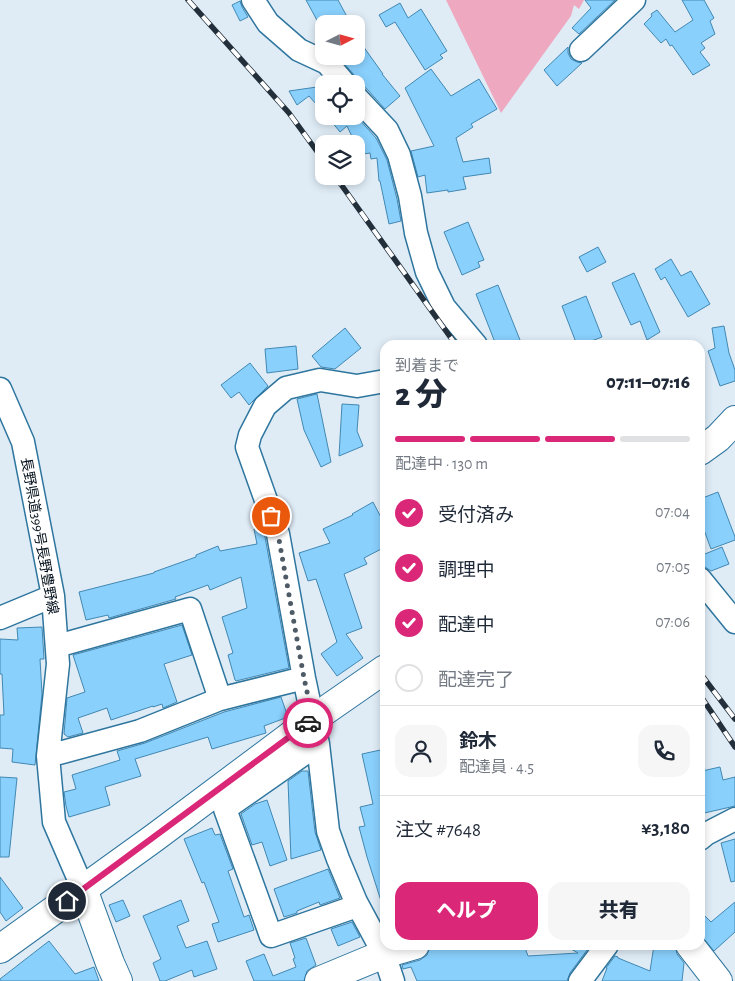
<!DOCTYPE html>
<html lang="ja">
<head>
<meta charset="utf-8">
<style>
	:root { --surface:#fff; --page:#f6f6f7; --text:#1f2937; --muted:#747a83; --line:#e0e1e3; --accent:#db2777 }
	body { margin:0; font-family:"Alegreya Sans","Noto Sans JP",sans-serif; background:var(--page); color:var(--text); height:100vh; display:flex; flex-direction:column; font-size:19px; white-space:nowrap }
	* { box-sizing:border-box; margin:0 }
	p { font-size:16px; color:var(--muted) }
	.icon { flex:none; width:28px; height:28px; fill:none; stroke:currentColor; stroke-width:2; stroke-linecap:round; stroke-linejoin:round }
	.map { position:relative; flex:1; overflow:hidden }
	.side { position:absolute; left:380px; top:340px; width:325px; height:610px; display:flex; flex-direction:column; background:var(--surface); border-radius:15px; box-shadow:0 2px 8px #0003 }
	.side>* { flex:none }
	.needle { width:32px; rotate:84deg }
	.tools { position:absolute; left:315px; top:15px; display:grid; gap:10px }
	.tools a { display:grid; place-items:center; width:50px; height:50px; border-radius:10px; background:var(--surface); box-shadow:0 2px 8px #0003; font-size:25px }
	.pin { position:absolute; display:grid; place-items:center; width:42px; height:42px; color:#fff; margin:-21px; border:2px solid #fff; border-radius:50%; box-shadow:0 1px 5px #0007 }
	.courier { position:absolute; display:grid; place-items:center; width:50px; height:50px; margin:-25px; border:4px solid #db2777; border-radius:50%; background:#fff; color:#222; box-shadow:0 1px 6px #0007 }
	.head em { font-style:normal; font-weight:800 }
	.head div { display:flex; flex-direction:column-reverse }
	.head { display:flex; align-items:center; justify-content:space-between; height:85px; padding:0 15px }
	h1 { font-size:32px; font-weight:800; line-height:38px }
	.bar { display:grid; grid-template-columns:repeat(4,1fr); gap:8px 5px; align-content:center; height:60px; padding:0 15px }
	.bar i { height:6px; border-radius:4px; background:var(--line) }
	.bar .current { background:var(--accent) }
	.bar p { grid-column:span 4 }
	.line { display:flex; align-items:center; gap:12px; padding:0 15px; border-top:1px solid var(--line) }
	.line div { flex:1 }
	.round { display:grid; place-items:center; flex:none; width:52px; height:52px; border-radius:15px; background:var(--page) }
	ol { padding:0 15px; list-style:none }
	li { display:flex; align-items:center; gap:15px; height:55px }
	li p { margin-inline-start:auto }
	li .icon { padding:5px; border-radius:50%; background:var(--accent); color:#fff; stroke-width:4 }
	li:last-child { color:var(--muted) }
	li i { width:28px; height:28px; border:2px solid var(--line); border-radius:50% }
	.button { display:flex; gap:10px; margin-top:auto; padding:10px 15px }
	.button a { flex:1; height:58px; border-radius:15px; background:var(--accent); color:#fff; font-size:20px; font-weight:800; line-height:58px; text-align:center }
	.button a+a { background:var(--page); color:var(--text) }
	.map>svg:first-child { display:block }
	.green { fill:#eea9c0 }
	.building { fill:#89d0fd; stroke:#4288b2 }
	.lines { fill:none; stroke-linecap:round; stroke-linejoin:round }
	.minor-casing { stroke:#2f769f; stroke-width:25 }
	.major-casing { stroke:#2f769f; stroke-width:30 }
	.minor { stroke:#fff; stroke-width:22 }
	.major { stroke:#fff; stroke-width:28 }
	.rail-casing { stroke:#23303c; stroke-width:5.5 }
	.rail { stroke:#fff; stroke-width:4; stroke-dasharray:11; stroke-linecap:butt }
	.done { stroke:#4e5b66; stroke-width:5; stroke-dasharray:0 9 }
	.route { stroke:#db2777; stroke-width:6 }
	.labels { text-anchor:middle; stroke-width:4.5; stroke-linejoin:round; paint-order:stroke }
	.street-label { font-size:14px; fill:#000d19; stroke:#fff }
</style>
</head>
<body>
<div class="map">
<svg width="735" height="981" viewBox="0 0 735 981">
	<rect width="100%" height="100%" fill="#dfecf6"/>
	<path class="green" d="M446 0H584L579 9 574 5 571 16 501 113Z"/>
	<path class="building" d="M306 0H338L351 24H319Z
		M585 0H615L579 34 572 28 591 8Z
		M682 0H704L714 18 710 21 715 34 701 43 705 48 700 52 710 65 693 75 672 45 670 46 666 39 661 43 644 24 652 16 651 14 657 10 675 32 693 20Z
		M240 1 242 7 248 17 240 21 232 5Z
		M400 3 408 18 421 9 447 51 440 55 443 58 425 70 395 22 386 27 379 15Z
		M363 46 383 74H382L400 96 385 109 366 88 358 84V81L355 76 342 61 348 56H356V50Z
		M568 47V53L571 59 577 62 582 63 557 86 544 70Z
		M431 69 451 96 479 79 497 109 471 124 473 127 456 138 463 162 489 158 491 173 463 177 466 189 448 192V190L427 193 425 175 418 177 411 151 434 146 405 88Z
		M324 86V113L309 96 297 105 289 91Z
		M327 116H356L376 138 387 160 397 199 401 221 389 224 380 181H379L377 158 371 159 370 153 363 154 361 143 356 145 347 126 340 132Z
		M468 222 484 260 478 262 480 267 462 275 444 232Z
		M598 247 606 262 587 272 579 257Z
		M671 259 681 276 691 271 710 304 688 317 665 277 661 280 655 269Z
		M634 273 660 332 647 340 640 321 631 325 612 283Z
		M498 285 522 345H496L476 294Z
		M586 296 602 337 581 345H577L562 306Z
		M724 326 729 353 735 370V381L720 386 708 351 715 348 712 328Z
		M345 328 361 348 335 369 321 367 312 356Z
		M296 346 298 369 267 373 265 349Z
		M250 363 268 386 249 405 239 392 231 398 221 385Z
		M317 394 331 462 321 467 304 430 297 399Z
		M342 404 359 405 357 431 363 446 339 456Z
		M718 492 735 537V540L711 549 700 519V499Z
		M373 502 385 525V547L364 558 367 564 344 574 362 628 346 634 363 658 337 676 321 654 337 642 316 579 308 581 299 553 330 543 323 529 353 515 352 514Z
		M262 527 265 537 289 668 236 681 235 680 228 655 233 653 222 617 247 608 241 577 210 590 208 585 175 597 176 599 109 618 108 615 86 620 79 592 154 573V572L196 557V555L218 546 220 551 257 544 254 529Z
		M722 547 729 564 711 571 705 567 700 566V556Z
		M182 625 192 655 164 664 177 702 163 708 162 704 153 707V706L111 720 107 708 78 718 83 733 68 737 64 734 67 698 85 692 73 655Z
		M42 627 44 659H40L42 694 35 765 12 762 13 749 0 748V715H4L2 674H0V639L18 640 17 628Z
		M281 697 288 717 264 726 266 733 212 749 208 737 135 759 141 776 105 787 110 805 69 817 66 806 64 792 76 789 72 775 120 760 117 751 145 743 224 712Z
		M385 749V904H382L367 857 359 827 365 826 360 807 373 804 362 754Z
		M720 767 723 780 735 777V806L700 814V781L704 780 702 771Z
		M302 771H308L315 832 321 850 291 859 288 781Z
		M0 777 17 778 9 857H0Z
		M267 800 287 860 270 866 262 842 252 845 241 814 255 804Z
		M212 828 215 835 220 834 233 869 228 871 244 917 249 915 254 930 218 942 212 924 219 922 204 882 202 883 184 839Z
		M735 839V881L731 882 721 843Z
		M328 869 340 898 320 905 319 902 297 911V913L284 917 274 889Z
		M0 877 23 908 6 921 0 912Z
		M123 900 130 916 116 922 109 905Z
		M181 900 189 921 177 926 186 948 207 941 217 969 194 977 192 970 165 981H160L153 963 161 959 143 916Z
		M735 902V932L714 951 700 934V911L711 922Z
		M352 922 360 937 338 946 331 929Z
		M306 938 316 965 307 971 304 981H254L246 961 264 954 273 976 296 967 293 959 295 958 290 943Z
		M49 941 75 974 94 967 99 981H0V979Z
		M441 945H524L528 956 578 953 564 945H587L590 946 570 973 567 981H417L411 967 403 969 402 965 420 960 427 955 430 947Z
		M654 945H675L677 954 684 963 682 981H602L607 968H606L615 956 618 957V958L650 971Z"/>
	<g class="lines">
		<g class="minor-casing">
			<path id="minor" d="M253 0 268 23 299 50 327 63 345 84
				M581 50 634 0
				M356 97 387 130 399 155 410 196 416 233 427 272 444 307 476 345
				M385 381 357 386 320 380 286 388 265 406 250 435 247 447 278 534 304 678 318 744 328 831 338 859 356 902 384 954 393 981
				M0 389 23 442 53 596 58 664 48 756 54 822 83 889
				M700 579 735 622
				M0 618 53 596
				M57 646 190 609 220 699
				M318 744 225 809 271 936 357 906
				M48 756 140 731 220 699 304 678
				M700 839 706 834 735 819
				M580 981 607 945"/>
		</g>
		<g class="major-casing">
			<path id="major" d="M700 451 718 438 735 420
				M83 889 110 963 118 981
				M690 945 718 981
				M0 949 154 838 313 719 385 669
				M319 981 384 954 415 945"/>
		</g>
		<use href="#minor" class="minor"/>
		<use href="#major" class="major"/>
		<g class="rail-casing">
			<path id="rail" d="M188 0 289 113 324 161
				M335 176 456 345
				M700 673 735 719
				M700 695 735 747"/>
		</g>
		<use href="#rail" class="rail"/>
	</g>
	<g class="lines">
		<path class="done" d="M271 516 278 534 304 678 313 719 308 723"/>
		<path class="route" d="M67 901 308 723"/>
	</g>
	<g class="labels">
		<g class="street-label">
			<text transform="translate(40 536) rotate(80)" y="5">長野県道399号長野豊野線</text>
		</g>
	</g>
</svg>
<div class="tools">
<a><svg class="needle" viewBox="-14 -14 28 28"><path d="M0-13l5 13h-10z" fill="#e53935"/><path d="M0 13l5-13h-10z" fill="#747a83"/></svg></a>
<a><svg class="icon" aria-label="locate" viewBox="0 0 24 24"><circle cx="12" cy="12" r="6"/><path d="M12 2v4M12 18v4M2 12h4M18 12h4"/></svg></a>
<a><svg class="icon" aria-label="layers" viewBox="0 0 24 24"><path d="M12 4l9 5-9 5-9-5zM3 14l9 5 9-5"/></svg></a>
</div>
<div class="pin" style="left:271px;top:516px;background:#ea580c"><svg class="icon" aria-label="bag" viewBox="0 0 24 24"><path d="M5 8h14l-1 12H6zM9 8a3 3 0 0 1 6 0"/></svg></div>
<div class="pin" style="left:67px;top:901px;background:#1f2937"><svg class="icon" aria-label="home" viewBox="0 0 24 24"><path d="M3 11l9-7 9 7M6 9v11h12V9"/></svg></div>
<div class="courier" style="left:308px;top:723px"><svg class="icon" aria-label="car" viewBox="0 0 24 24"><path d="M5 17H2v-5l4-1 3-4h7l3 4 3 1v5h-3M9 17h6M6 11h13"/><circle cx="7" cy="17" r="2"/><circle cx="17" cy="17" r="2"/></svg></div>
<section class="side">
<div class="head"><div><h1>2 分</h1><p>到着まで</p></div><em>07:11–07:16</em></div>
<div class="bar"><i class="current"></i><i class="current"></i><i class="current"></i><i></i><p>配達中 · 130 m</p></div>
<ol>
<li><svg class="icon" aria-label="check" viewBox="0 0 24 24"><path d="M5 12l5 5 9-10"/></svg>受付済み<p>07:04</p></li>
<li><svg class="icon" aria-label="check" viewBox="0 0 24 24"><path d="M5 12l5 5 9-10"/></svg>調理中<p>07:05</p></li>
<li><svg class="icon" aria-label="check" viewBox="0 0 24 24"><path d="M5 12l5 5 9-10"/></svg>配達中<p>07:06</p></li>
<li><i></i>配達完了</li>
</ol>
<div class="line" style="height:90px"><a class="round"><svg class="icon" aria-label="person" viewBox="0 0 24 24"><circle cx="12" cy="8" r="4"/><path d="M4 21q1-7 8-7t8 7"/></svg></a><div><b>鈴木</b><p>配達員 · 4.5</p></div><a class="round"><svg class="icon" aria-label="phone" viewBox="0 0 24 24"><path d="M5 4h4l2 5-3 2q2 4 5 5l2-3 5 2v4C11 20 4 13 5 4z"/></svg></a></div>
<div class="line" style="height:65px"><div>注文 #7648</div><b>¥3,180</b></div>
<div class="button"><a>ヘルプ</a><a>共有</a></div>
</section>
</div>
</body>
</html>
